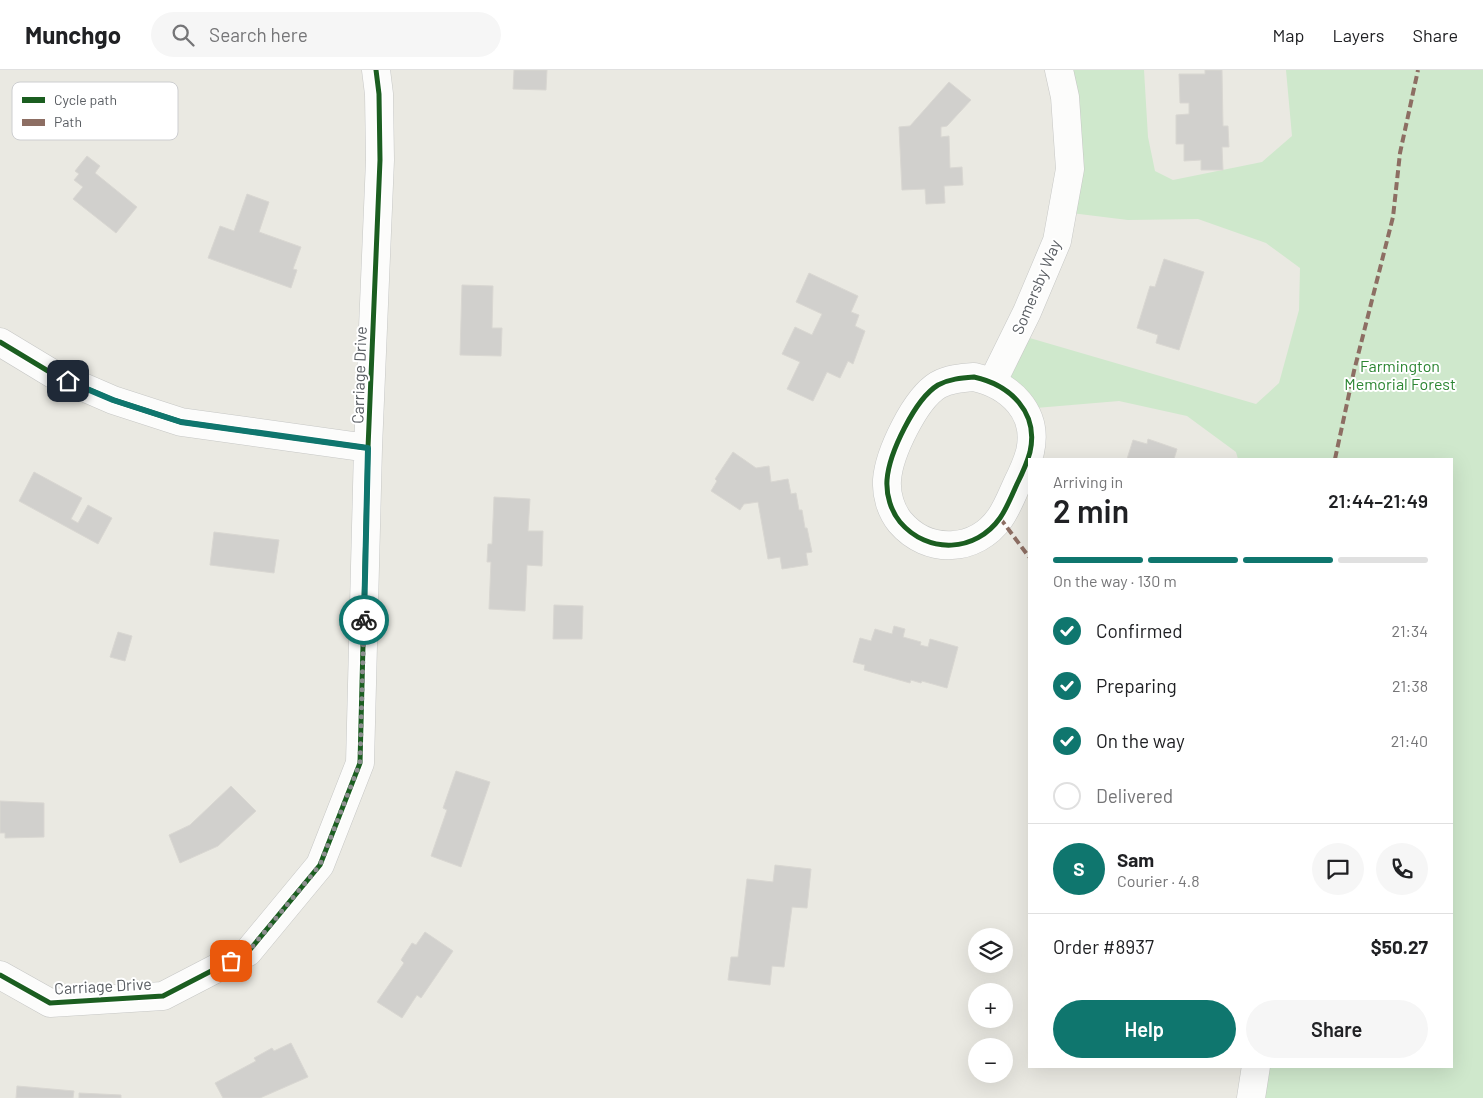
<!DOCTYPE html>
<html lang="en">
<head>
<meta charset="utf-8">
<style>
	:root { --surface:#fff; --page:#f6f6f6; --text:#202124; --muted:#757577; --line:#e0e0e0; --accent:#0f766e }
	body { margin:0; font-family:Barlow,sans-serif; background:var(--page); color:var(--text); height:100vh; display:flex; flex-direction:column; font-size:19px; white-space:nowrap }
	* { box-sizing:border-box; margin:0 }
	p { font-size:16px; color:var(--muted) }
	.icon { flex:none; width:28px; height:28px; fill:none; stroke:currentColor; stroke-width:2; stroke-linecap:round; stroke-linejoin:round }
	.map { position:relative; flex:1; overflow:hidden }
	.details { position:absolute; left:1028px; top:388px; width:425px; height:610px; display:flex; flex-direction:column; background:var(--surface); border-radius:0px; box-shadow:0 5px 20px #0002 }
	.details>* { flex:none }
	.fabs { position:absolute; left:968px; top:858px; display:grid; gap:10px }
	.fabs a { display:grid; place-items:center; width:45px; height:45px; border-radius:50%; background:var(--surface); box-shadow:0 5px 20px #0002; font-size:25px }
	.pin { position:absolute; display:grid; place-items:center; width:42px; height:42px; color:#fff; margin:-21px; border-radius:10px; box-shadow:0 2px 8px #0006 }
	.courier { position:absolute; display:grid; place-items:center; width:50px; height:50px; margin:-25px; border:4px solid #0f766e; border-radius:50%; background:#fff; color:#222; box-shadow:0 1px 6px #0007 }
	.headline em { font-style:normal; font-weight:600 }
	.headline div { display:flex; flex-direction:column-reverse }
	.headline { display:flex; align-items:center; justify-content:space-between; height:85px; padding:0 25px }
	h1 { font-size:32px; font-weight:600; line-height:38px }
	.bar { display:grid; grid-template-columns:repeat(4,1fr); gap:8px 5px; align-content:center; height:60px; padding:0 25px }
	.bar i { height:6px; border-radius:4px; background:var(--line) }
	.bar .current { background:var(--accent) }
	.bar p { grid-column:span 4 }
	.line { display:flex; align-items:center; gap:12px; padding:0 25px; border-top:1px solid var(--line) }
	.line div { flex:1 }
	.round { display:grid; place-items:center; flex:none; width:52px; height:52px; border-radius:26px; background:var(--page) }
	ol { padding:0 25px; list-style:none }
	li { display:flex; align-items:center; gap:15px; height:55px }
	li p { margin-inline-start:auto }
	li .icon { padding:5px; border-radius:50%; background:var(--accent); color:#fff; stroke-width:4 }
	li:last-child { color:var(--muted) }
	li i { width:28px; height:28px; border:2px solid var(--line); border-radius:50% }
	.cta { display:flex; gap:10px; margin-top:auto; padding:10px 25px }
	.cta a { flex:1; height:58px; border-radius:30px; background:var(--accent); color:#fff; font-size:20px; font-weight:600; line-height:58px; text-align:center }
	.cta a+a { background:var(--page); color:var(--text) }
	header { display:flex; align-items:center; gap:30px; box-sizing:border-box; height:70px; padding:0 25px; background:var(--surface); border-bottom:1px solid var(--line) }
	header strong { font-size:24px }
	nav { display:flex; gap:28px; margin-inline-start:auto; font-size:18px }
	.search { width:350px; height:45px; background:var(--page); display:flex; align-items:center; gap:12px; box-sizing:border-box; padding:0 18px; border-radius:28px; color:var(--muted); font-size:19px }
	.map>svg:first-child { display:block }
	.green { fill:#cfe8cc }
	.building { fill:#d1d0cd; stroke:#d9d7d2 }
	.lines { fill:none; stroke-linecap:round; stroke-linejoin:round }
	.minor-casing { stroke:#c6c7c5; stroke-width:29 }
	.minor { stroke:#fcfcfb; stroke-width:28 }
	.quiet { stroke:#8d6e63; stroke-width:4; stroke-dasharray:8 4; stroke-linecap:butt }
	.cycleway-casing { stroke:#fff; stroke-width:8 }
	.cycleway { stroke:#1b5e20; stroke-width:5 }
	.done { stroke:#8c8e8f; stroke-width:5; stroke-dasharray:0 9 }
	.route { stroke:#0f766e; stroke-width:6 }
	.labels { text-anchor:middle; stroke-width:4; stroke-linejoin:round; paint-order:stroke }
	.street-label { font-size:16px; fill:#595d62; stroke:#fff }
	.park-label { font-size:16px; fill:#2d8633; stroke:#fff }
	.key { fill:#fff; stroke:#cdced0; stroke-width:1 }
	.key-label { font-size:14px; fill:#595d62 }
</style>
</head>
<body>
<header>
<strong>Munchgo</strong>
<div class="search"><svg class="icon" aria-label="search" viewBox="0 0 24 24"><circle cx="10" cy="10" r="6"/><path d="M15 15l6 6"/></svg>Search here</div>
<nav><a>Map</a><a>Layers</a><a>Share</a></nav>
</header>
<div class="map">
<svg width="1483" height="1028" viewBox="0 0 1483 1028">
	<rect width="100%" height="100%" fill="#eae9e2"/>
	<path class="green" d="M1059 0H1144L1148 67 1155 101 1173 110 1262 92 1292 66 1286 0H1483V1028H1251L1256 996H1451V389H1238L1236 382 1187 346 1119 331 1024 339 993 311 1016 264 1256 334 1279 313 1299 240 1300 198 1266 173 1198 149 1128 150 1063 142Z"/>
	<path class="building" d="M514 0H547L546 20 513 19Z
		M1205 0H1222L1223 56H1228L1229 77H1222L1223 100H1201V90L1184 91V74H1176V45L1189 44V33H1180L1179 4H1205Z
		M949 12 971 30 947 56 941 57V67L949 66 950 98 962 97 963 115 944 116 945 133 926 134 925 119 902 120 899 57 910 56Z
		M87 86 100 96 95 103 137 137 116 163 73 129 83 117 74 110 79 104 75 101Z
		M247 124 269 132 259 162 301 177 293 199 297 200 291 218 208 188 220 156 234 161Z
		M1164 189 1204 202 1179 280 1156 273 1158 265 1137 258 1150 216 1155 217Z
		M809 203 858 226 851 242 859 245 855 256 865 261 853 294 848 291 840 308 827 302 813 331 787 319 800 292 782 284 795 257 812 265 822 244 796 232Z
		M462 215 493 216 492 258H502L501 286 460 285Z
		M1148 369 1177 379 1174 389H1127L1133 370 1147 374Z
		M733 382 756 398 769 396 771 412 788 409 791 424 796 423 799 440H802L805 458H807L812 482 806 483 808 495 782 499 780 487 768 489 758 432 744 434 740 440 711 421 717 411 715 409Z
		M34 402 82 428 71 449 78 453 88 435 112 448 98 474 19 431Z
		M494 427 530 429 528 461H543L542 496 527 495 525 541 489 539 491 492H487L488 474H492Z
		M214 462 279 470 274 503 210 495Z
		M554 535 583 536 582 569H553Z
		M894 556 905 559 903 567 921 572 920 575 928 577 930 569 958 577 947 618 922 611 921 613 911 610 910 613 864 600 865 595 853 592 860 568 871 571 875 559 892 564Z
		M118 562 132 566 125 591 110 587Z
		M456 701 490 712 461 797 431 786 447 740 443 738Z
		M231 716 256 741 218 776 180 793 169 765 190 755Z
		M0 731 44 733V767L5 768V763H0Z
		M775 795 811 799 807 838 792 837 784 897 772 896 770 915 728 910 731 887H738L747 809 773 812Z
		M425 862 453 881 421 928 417 925 402 948 377 932 404 893 401 890 412 873 416 875Z
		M291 973 308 1007 260 1028H223L215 1013 256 991 254 988 272 978 274 981Z
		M17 1016 74 1021 73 1028H16Z
		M79 1023 121 1025V1028H79Z"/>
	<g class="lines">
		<g class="minor-casing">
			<path id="minor" d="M0 272 53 304 113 330 181 352 368 378
				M974 307C1010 315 1039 342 1030 382 1027 393 1022 404 1017 414 1012 425 1007 438 1000 448 976 482 928 485 900 452 891 441 886 425 887 410 889 383 915 329 938 315 949 309 961 308 974 307Z
				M993 311 1027 242 1057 171 1070 99 1065 27 1059 0
				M0 905 50 933 163 926 248 882 320 795 360 693 368 378 380 90 379 24 376 0
				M1251 1028 1256 996"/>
		</g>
		<use href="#minor" class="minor"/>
		<path class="quiet" d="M1335 389 1354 301 1393 147 1400 83 1418 0
			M1000 448 1029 487"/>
		<g class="cycleway-casing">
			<path id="cycleway" d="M0 272 53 304 113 330 181 352 368 378
				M974 307C1010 315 1039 342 1030 382 1027 393 1022 404 1017 414 1012 425 1007 438 1000 448 976 482 928 485 900 452 891 441 886 425 887 410 889 383 915 329 938 315 949 309 961 308 974 307Z
				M0 905 50 933 163 926 248 882 320 795 360 693 368 378 380 90 379 24 376 0"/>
		</g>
		<use href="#cycleway" class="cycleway"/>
	</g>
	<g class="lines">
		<path class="done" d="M231 891 248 882 320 795 360 693 364 550"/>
		<path class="route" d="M68 311 113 330 181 352 368 378 364 550"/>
	</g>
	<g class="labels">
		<g class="street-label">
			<text transform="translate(1036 217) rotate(-67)" y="6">Somersby Way</text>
			<text transform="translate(359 305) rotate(-88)" y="6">Carriage Drive</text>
			<text transform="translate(103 916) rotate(-3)" y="6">Carriage Drive</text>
		</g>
		<g class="park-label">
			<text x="1400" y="302">Farmington<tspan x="1400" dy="18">Memorial Forest</tspan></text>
		</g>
	</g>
	<rect x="12" y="12" width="166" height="58" rx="8" class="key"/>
	<rect x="22" y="27" width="23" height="6" fill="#1b5e20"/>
	<rect x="22" y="49" width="23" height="7" fill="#8d6e63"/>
	<g class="key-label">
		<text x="54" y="35">Cycle path</text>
		<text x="54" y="57">Path</text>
	</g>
</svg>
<div class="fabs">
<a><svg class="icon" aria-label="layers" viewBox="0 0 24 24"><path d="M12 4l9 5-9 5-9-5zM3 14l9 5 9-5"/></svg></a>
<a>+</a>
<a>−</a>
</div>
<div class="pin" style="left:231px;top:891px;background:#ea580c"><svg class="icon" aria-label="bag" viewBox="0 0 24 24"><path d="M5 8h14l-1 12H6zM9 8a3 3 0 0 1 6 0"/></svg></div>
<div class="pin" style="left:68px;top:311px;background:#1f2937"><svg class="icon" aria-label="home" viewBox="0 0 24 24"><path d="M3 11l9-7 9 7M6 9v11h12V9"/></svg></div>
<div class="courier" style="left:364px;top:550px"><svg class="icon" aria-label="bike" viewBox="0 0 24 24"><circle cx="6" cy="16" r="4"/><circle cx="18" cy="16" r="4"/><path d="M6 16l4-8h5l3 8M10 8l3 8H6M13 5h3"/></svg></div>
<section class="details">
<div class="headline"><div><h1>2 min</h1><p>Arriving in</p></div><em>21:44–21:49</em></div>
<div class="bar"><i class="current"></i><i class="current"></i><i class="current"></i><i></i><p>On the way · 130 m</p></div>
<ol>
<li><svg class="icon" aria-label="check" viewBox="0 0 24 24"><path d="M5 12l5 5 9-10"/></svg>Confirmed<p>21:34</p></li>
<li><svg class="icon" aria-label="check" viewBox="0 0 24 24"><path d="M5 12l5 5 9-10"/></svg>Preparing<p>21:38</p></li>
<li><svg class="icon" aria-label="check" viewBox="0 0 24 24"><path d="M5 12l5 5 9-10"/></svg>On the way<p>21:40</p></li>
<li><i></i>Delivered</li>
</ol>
<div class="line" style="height:90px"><b class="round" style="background:var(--accent);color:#fff">S</b><div><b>Sam</b><p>Courier · 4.8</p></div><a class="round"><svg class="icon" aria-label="chat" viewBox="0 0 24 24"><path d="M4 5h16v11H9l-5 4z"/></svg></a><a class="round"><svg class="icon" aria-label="phone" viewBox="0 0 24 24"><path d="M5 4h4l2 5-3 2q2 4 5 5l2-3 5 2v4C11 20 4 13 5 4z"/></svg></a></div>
<div class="line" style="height:65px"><div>Order #8937</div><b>$50.27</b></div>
<div class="cta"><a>Help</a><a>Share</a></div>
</section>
</div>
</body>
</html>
